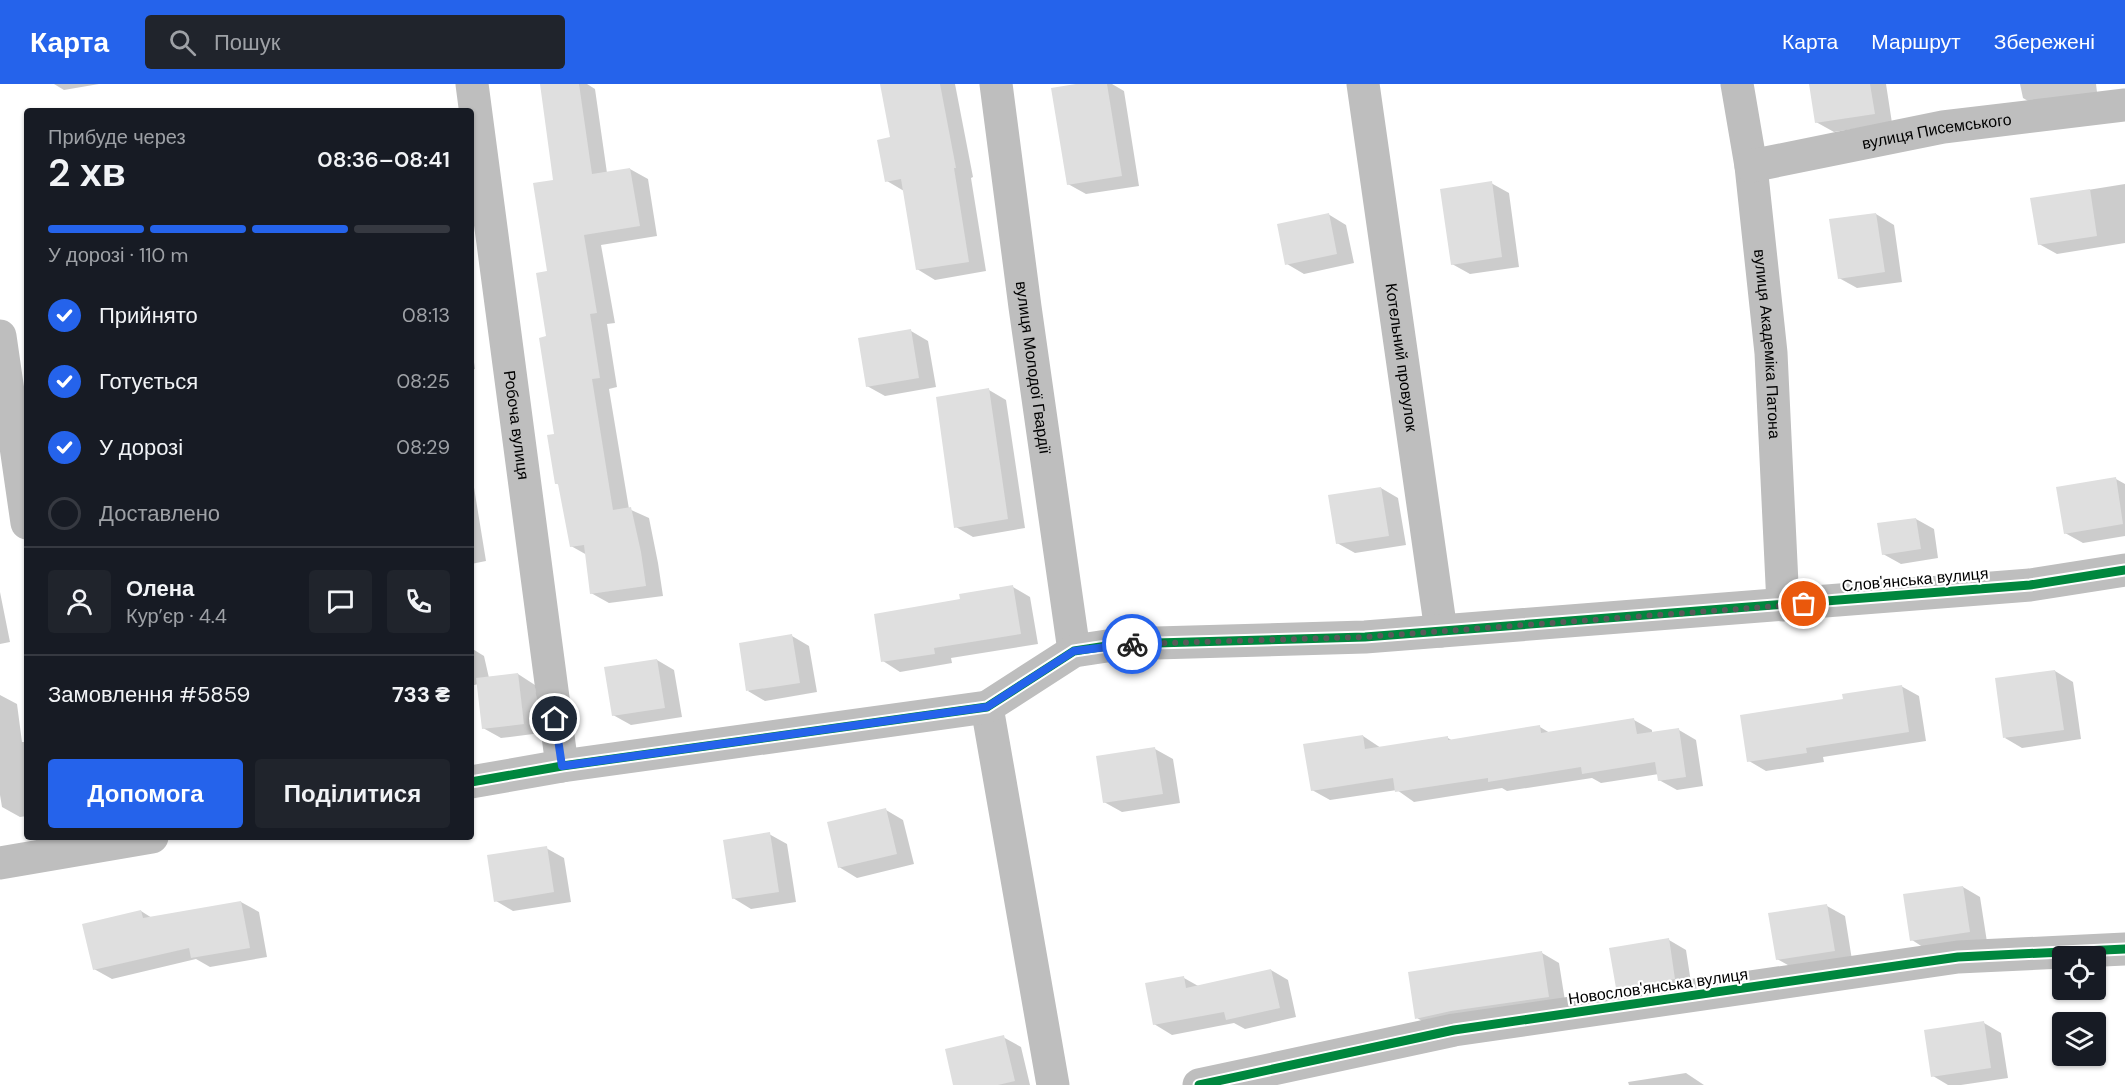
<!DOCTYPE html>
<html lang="uk">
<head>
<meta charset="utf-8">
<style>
	:root { --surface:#171b24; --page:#20242c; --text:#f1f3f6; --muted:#9ea1a6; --line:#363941; --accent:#2563eb }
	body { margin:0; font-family:"DM Sans",sans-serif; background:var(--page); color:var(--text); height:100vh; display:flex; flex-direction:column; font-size:22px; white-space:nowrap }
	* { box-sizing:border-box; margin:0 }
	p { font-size:20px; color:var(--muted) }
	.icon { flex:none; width:33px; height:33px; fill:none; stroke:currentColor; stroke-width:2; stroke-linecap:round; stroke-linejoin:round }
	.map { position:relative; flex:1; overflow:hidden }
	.panel { position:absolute; left:24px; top:24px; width:450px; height:732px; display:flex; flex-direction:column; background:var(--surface); border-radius:6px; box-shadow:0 2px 4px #0004 }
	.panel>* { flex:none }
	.controls { position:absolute; left:2052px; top:862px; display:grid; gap:12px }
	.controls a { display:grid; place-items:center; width:54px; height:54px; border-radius:6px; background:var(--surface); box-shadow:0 2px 4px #0004; font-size:30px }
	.pin { position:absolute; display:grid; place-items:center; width:51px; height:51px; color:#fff; margin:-26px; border:3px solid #fff; border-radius:50%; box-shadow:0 2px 6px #0007 }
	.courier { position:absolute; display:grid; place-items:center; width:60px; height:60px; margin:-30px; border:4px solid #2563eb; border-radius:50%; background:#fff; color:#222; box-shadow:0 2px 8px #0007 }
	.overview em { font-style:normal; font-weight:600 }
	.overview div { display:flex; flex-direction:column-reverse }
	.overview { display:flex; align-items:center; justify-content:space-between; height:102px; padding:0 24px }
	h1 { font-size:39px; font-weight:600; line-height:45px }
	.bar { display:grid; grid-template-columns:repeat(4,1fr); gap:9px 6px; align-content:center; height:72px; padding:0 24px }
	.bar i { height:8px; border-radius:4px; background:var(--line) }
	.bar .active { background:var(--accent) }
	.bar p { grid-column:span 4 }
	.line { display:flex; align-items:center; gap:15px; padding:0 24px; border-top:2px solid var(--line) }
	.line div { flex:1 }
	.round { display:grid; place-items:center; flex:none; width:63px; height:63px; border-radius:6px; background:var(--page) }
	ol { padding:0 24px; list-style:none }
	li { display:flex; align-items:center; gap:18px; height:66px }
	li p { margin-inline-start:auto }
	li .icon { padding:6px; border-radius:50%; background:var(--accent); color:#fff; stroke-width:4 }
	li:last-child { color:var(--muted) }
	li i { width:33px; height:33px; border:3px solid var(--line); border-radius:50% }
	.cta { display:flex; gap:12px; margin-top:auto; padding:12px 24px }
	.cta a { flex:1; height:69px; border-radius:6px; background:var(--accent); color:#fff; font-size:24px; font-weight:600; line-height:69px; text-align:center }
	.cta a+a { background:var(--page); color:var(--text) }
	header { display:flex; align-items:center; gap:36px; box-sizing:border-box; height:84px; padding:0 30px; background:var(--accent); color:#fff }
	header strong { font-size:28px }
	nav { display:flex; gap:33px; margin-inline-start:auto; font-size:21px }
	.search { width:420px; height:54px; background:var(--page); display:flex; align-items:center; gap:15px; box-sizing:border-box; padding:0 21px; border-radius:6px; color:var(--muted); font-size:22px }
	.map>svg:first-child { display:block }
	.shadow { fill:#0003 }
	.building { fill:#dfdfdf }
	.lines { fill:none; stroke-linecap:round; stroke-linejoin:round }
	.minor { stroke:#bebebe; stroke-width:33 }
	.cycleway-casing { stroke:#fff; stroke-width:13 }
	.cycleway { stroke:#00873e; stroke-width:9 }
	.done { stroke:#595959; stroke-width:6; stroke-dasharray:0 10.8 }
	.route { stroke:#2563eb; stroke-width:8 }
	.labels { text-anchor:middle; stroke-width:4.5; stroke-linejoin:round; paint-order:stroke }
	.street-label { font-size:16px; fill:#000; stroke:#fff }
</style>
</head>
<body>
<header>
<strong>Карта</strong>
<div class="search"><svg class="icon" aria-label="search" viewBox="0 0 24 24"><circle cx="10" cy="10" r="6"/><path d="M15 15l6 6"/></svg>Пошук</div>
<nav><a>Карта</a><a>Маршрут</a><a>Збережені</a></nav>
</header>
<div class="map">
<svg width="2125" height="1001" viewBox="0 0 2125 1001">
	<rect width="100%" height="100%" fill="#fff"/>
	<path class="shadow" d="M54 0H99L64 6Z
		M542 0H587L595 5 607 89 630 85 648 95 657 152 601 161 615 239 607 240 617 303 609 305 629 425 649 434 658 479 663 512 609 519 591 509 587 471 571 462 559 401 556 399V351L548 254 549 188 555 97Z
		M881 0H955L973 93 971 94 986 187 935 196 917 185 904 107 887 97 891 54Z
		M1085 0H1112L1124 7 1139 102 1086 110 1068 100Z
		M1810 0H1886L1892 39 1834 48 1816 38Z
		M2020 0H2096L2098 16 2040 24 2023 14Z
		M1491 99 1509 109 1519 183 1470 190 1452 180Z
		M2125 100V159L2057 170 2039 160 2032 115Z
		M1328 130 1346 141 1354 179 1304 190 1287 180Z
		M1876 130 1894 141 1902 198 1857 204 1839 194Z
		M911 247 928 257 936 303 885 312 867 302Z
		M471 257 475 285 471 286Z
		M989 306 1006 316 1025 444 973 453 956 443Z
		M471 385 486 477 471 480Z
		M2116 395 2125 400V452L2083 459 2065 449Z
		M1381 404 1398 414 1406 461 1355 469 1337 459Z
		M1916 435 1934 445 1938 474 1901 480 1883 470Z
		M1013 503 1030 513 1038 560 951 574 952 579 900 588 883 577 962 517Z
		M0 508 10 558 0 560Z
		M792 552 809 562 817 608 765 617 748 607Z
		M471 564 484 572 489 594 518 590 535 601 541 649 501 654 483 644 478 600 471 602Z
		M657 576 674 586 682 633 631 641 613 631Z
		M2055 587 2073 598 2081 655 2022 664 2005 654Z
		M1901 602 1919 612 1926 657 1823 673 1824 678 1766 687 1749 677 1845 616Z
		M0 611 17 620 22 658H27V732L20 733 2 723 0 711Z
		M1634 636 1652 646V649L1679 646 1696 656 1703 702 1677 706 1659 696V690L1601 699 1592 694 1507 707 1502 704 1414 718 1397 706 1330 716 1312 706 1363 652 1381 664 1448 654 1453 657 1540 643 1550 649Z
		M1155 665 1173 675 1180 719 1122 728 1104 718Z
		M886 726 903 736 914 780 857 794 839 783Z
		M769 750 787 760 796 818 751 825 733 814Z
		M546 764 564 774 571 818 513 827 496 817Z
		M1963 803 1980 813 1987 858 1929 867 1912 856Z
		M241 818 259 828 267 873 210 883 196 875 112 895 94 885 141 827 152 834Z
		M1827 822 1845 832 1852 876 1795 885 1777 875Z
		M1669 856 1686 866 1692 905 1635 913 1617 903Z
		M1542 869 1559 879 1566 923 1434 944 1417 934Z
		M1271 886 1288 896 1296 933 1245 945 1234 939 1172 951 1154 940 1184 894 1200 903Z
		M1984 939 2001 949 2008 994 1961 1001H1948L1933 992Z
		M1003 953 1021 963 1030 1001H955Z
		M1686 989 1704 1001H1629L1628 998Z"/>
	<path class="building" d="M540 0H579L592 90 630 84 640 142 584 151 597 229 590 230 600 294 592 295 613 426 631 423 641 468 646 502 590 510 584 461 570 463 558 400H555L547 351 554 350 539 254 546 252 536 189 547 187 533 99 553 96Z
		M880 0H940L956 84H954L969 178 916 186 901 95 885 98 877 56 890 53Z
		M1076 0H1107L1122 92 1067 101 1051 4Z
		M1809 0H1870L1875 30 1815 39Z
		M1492 97 1502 173 1451 181 1440 105Z
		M2090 105 2097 152 2038 161 2030 114Z
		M1329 129 1337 170 1285 181 1277 140Z
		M1876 129 1885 188 1838 195 1829 135Z
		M911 245 919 294 866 303 858 254Z
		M989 304 1008 435 954 444 936 313Z
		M2116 393 2123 440 2064 450 2056 403Z
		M1381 403 1389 452 1336 460 1328 411Z
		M1916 434 1921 465 1882 471 1877 439Z
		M1013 501 1021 550 934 564 935 570 881 578 874 530 960 515 959 510Z
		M792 550 800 599 746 607 739 559Z
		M657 575 665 624 612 632 604 583Z
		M2055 586 2064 646 2003 654 1995 594Z
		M518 589 524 640 482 645 476 594Z
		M1902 601 1909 648 1806 664 1807 669 1747 678 1740 631 1843 615 1842 610Z
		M1634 634 1637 650 1679 644 1686 693 1658 697 1655 678 1582 690 1581 683 1488 698V694L1395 708 1393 694 1311 707 1303 660 1363 651 1365 665 1448 652V656L1540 641 1541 649Z
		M1155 663 1163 710 1103 719 1096 672Z
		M886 724 897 770 838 784 827 738Z
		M770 748 779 808 732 815 723 756Z
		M547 762 554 808 494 818 487 771Z
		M1963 802 1970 848 1910 857 1903 810Z
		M241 817 250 864 191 874 189 864 93 886 82 840 141 826 143 834Z
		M1827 820 1835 867 1776 876 1768 829Z
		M1669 854 1675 895 1616 904 1609 864Z
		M1542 867 1549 913 1451 927 1415 935 1408 888Z
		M1271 885 1280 924 1226 936 1224 928 1153 941 1145 899 1184 892 1186 904Z
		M1984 937 1991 984 1931 993 1924 946Z
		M1004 951 1015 997 998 1001H953L945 965Z"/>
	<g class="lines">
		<g class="minor">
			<path id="s1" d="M472 0 562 682"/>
			<path id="s2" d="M996 0 1025 223 1074 567"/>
			<path id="s3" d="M1363 0 1441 547"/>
			<path id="s4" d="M1737 0 1751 82 1771 269 1783 521"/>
			<path id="s5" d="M1751 82 1943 43 2125 21"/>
			<path d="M0 252 27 439"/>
			<path d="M987 623 1053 1001"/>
			<path d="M471 698 562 682 987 623 1074 567 1120 560 1365 553 2030 501 2125 486"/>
			<path d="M0 779 152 753"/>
			<path d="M1199 1001 1454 946 1958 873 2125 865"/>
		</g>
		<g class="cycleway-casing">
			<path id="cycleway" d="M471 698 562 682 987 623 1074 567 1120 560 1365 553 2030 501 2125 486
				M1199 1001 1454 946 1958 873 2125 865"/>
		</g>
		<use href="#cycleway" class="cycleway"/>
	</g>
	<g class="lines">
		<path class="done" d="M1132 560 1365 553 1804 520"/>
		<path class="route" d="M555 635 562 682 987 623 1074 567 1132 560"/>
	</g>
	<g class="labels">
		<g class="street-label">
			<text dy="6" stroke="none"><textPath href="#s5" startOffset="189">вулиця Писемського</textPath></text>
			<text dy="6" stroke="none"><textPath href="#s4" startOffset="262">вулиця Академіка Патона</textPath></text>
			<text dy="6" stroke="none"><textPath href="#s3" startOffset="276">Котельний провулок</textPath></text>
			<text dy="6" stroke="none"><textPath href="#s2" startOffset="286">вулиця Молодої Гвардії</textPath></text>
			<text dy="6" stroke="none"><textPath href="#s1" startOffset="344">Робоча вулиця</textPath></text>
			<text transform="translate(1915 495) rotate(-5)" y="6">Слов'янська вулиця</text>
			<text transform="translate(1658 902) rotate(-8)" y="6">Новослов'янська вулиця</text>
		</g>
	</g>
</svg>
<div class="controls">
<a><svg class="icon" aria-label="locate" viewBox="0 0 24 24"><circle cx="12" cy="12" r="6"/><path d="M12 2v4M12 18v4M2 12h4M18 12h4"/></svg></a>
<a><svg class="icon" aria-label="layers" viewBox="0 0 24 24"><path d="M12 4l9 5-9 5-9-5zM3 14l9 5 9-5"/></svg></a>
</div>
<div class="pin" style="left:1804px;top:520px;background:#ea580c"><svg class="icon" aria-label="bag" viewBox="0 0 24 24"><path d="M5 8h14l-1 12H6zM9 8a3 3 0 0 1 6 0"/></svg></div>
<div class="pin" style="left:555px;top:635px;background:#1f2937"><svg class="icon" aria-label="home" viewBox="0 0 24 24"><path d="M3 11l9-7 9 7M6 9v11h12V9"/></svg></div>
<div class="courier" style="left:1132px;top:560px"><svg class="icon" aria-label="bike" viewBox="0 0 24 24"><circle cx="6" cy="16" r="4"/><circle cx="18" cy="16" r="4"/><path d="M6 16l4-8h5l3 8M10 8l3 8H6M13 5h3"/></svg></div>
<section class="panel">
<div class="overview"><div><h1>2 хв</h1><p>Прибуде через</p></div><em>08:36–08:41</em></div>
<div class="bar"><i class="active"></i><i class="active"></i><i class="active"></i><i></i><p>У дорозі · 110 m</p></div>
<ol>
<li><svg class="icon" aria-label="check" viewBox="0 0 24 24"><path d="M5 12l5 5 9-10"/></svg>Прийнято<p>08:13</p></li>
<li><svg class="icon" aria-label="check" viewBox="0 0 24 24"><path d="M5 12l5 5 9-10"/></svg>Готується<p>08:25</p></li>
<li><svg class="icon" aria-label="check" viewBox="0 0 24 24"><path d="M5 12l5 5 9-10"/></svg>У дорозі<p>08:29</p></li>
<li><i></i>Доставлено</li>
</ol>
<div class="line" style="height:108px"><a class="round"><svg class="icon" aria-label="person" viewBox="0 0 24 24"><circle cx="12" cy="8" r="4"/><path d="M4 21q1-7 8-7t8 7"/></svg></a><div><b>Олена</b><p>Кур’єр · 4.4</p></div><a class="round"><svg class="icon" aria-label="chat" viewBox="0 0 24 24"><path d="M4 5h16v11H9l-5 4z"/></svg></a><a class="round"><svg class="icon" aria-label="phone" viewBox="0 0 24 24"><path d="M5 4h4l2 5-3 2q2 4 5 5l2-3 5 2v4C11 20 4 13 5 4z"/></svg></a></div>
<div class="line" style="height:78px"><div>Замовлення #5859</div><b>733 ₴</b></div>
<div class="cta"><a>Допомога</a><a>Поділитися</a></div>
</section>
</div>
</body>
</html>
